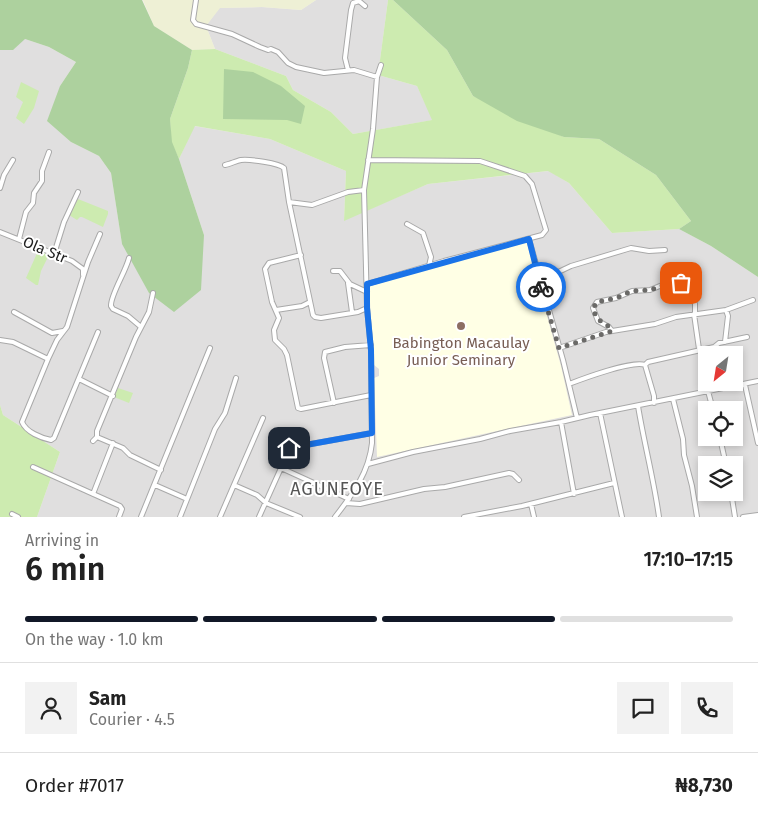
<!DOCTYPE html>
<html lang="en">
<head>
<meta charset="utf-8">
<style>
	:root { --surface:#fff; --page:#f2f2f2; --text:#222; --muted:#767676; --line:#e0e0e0; --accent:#111827 }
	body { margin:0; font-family:"Fira Sans",sans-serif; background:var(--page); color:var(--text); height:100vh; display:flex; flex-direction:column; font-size:19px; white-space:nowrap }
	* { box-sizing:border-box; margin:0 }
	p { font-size:16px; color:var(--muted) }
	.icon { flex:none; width:28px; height:28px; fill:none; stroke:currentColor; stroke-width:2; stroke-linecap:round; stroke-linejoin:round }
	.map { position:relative; height:517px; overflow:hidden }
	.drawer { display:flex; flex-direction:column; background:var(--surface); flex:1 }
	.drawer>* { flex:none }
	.needle { width:32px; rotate:210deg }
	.controls { position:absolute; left:698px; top:346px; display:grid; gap:10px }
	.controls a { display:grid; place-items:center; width:45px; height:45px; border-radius:0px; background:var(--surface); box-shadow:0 2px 8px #0003; font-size:25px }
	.pin { position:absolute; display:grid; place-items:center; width:42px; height:42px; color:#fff; margin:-21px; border-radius:10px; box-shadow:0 2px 8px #0006 }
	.courier { position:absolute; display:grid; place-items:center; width:50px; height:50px; margin:-25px; border:4px solid #1a73e8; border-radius:50%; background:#fff; color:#222; box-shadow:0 1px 6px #0007 }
	.head em { font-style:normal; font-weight:600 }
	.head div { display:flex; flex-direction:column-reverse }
	.head { display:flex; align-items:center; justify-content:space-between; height:85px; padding:0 25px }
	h1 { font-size:32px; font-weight:600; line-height:38px }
	.bar { display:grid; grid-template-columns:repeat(4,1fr); gap:8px 5px; align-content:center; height:60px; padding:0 25px }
	.bar i { height:6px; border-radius:4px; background:var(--line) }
	.bar .active { background:var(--accent) }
	.bar p { grid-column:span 4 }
	.line { display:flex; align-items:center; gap:12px; padding:0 25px; border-top:1px solid var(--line) }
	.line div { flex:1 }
	.round { display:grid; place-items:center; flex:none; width:52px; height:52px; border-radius:0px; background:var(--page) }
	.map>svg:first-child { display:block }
	.residential { fill:#e0dfdf; fill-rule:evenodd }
	.education { fill:#ffffe5 }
	.farmland { fill:#eef0d5 }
	.grass { fill:#cdebb0 }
	.forest { fill:#add19e }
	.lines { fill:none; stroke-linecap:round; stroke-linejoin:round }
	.minor-casing { stroke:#a9a9a9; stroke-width:6 }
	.minor { stroke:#fff; stroke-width:4 }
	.done { stroke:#6b6a68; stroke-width:5; stroke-dasharray:0 9 }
	.route { stroke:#1a73e8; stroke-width:6 }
	.education-dot { fill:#8d6e63; stroke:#fff; stroke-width:2 }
	.labels { text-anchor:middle; stroke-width:4; stroke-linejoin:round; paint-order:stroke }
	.street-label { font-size:15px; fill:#222; stroke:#fff }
	.education-label { font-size:15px; fill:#785e54; stroke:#fff }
	.quarter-label { font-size:18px; letter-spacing:1px; fill:#555; stroke:#fff }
</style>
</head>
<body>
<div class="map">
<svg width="758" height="517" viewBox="0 0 758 517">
	<rect width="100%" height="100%" fill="#f2efe9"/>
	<path class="residential" d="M316 0H388L378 75 417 86 433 120 353 134 331 112 293 90 286 76 215 49 206 26 219 8 262 7 301 10Z
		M13 35 49 47 76 62 60 86 71 142 99 156 111 173 122 244 204 235 179 159 194 126 270 139 346 171 344 220 428 184 549 171 569 183 612 233 679 229 711 246 758 277V517H37L60 452 3 415 0 405V48ZM706 355H734V382H706ZM706 410H734V438H706ZM706 465H734V492H706Z"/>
	<path class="education" d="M526 241 561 366 572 415 377 457 374 378 379 376V369L374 365 369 286Z"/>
	<path class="farmland" d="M143 0H316L301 10 262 7 220 8 206 26 215 49 192 50 154 26Z"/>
	<path class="grass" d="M388 0H393L447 50 473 96 564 137 599 139 656 175 691 221 679 229 612 233 569 183 548 171 428 184 344 221 346 171 270 139 195 126 179 159 171 142 170 119 188 68 192 50 215 49 286 76 293 90 331 112 353 134 432 120 417 86 378 75Z
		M21 82 39 91 34 108 24 124 16 118 23 102 16 97Z
		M78 199 108 211V214L103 227 82 217H80L77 220 69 215Z
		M38 251 49 255 41 271 38 285H36L26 278Z
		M118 388 133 393 129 403 114 397Z
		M0 405 3 415 60 452 37 517H0Z"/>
	<path class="forest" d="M0 0H142L154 26 192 50 188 68 170 119 172 142 179 159 204 235 201 290 174 312 149 293 122 244 111 173 99 156 71 142 47 121 60 86 76 62 49 47 25 39 13 50H0Z
		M393 0H758V277L711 246 679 229 691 221 656 175 599 139 564 137 517 121 473 96 447 50Z
		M224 69 253 72 281 86 305 106 301 124 287 120 223 119Z"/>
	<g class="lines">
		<g class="minor-casing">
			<path id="minor" d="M196 0 193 20 196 24 232 34 260 47 268 50 271 49 278 52 288 63 296 67 324 73 354 70 377 77
				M348 70 345 58 351 10 353 3 359 1 365 6
				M225 165C230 164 236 161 241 160 249 159 279 163 284 168L289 202 313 315 315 317 321 318 358 312 367 308
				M0 188 4 175 13 160
				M289 202 312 205 348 192 364 190
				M407 224 423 233 431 257 429 266
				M0 232 72 261 83 269V275
				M19 239 26 212 33 203 34 193 42 181V171L49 152
				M529 239 563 360 577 418
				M54 254 64 222 78 192
				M301 255 269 263 265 269 272 302 279 318 274 330 275 340 284 349 287 355 298 408 301 409 371 395
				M129 258C126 271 110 296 111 306L113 309 128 316 141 327
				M333 271H340L350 284 367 292
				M539 279 552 275 571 266 631 248 649 251 665 250
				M348 283 352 312
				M367 284 444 261 542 235 546 230 532 184 525 176 480 161 368 160
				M276 310 302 306 310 302
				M14 312 52 333 63 331
				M694 314 699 349
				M612 331 609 327 598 321 593 308 597 302 616 298 632 291 650 290 672 281 688 283 695 304V314
				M98 332 54 438 51 440C41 438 26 432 22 422L48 359 57 340 67 327 88 262 100 234
				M0 340 13 342 48 359
				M725 342 728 316 726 310
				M714 347V355
				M559 348 606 332 655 324 676 317 726 310 753 300
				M645 365 654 396V403
				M79 379 113 396
				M569 384C582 379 633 360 645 365L648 362 714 347 719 343 747 337
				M745 385 758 443
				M708 391 713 410
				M673 399 683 439 684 455 692 486 697 517
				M334 403 324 358 325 352 345 347 371 345
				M638 406C644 443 654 480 659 517
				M600 413 622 517
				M561 422 574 494
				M97 437 123 448 130 455 161 470
				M720 438 726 465
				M93 441 97 437V431L136 337 149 312 153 293
				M289 448 372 433
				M368 464 413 452 480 439 510 431 561 422 590 415 758 381
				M33 467 120 506 122 509 119 517
				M155 485 187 499
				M234 485 257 495 266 503 300 517
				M731 492 735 517
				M93 494 113 443
				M346 503 360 504 424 489 445 487 509 473 513 474 519 480
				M531 504 534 517
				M12 514 18 517
				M141 517 210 348
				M180 517 215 429 225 413 236 378
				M220 517 263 418
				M259 517 281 468 349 499
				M335 517C353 494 369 472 372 443L371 350 367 308 364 190 373 129 377 77 381 65
				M464 517 522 506 614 483
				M743 517 758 515"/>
		</g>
		<use href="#minor" class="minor"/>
	</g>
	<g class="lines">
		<path class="done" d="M541 287 559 348 612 331C606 320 598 326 593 308L597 302 616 298 632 291 650 290 672 282 681 283"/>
		<path class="route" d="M289 448 372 433 371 350 367 308V284L529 239 541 287"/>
	</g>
	<circle class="education-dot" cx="461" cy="326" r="5"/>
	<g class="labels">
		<g class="street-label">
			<text transform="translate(45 250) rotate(23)" y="5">Ola Str</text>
		</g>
		<g class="education-label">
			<text x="461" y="348">Babington Macaulay<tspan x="461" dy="17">Junior Seminary</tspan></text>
		</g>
		<g class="quarter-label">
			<text x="337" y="495">AGUNFOYE</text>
		</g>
	</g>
</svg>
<div class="controls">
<a><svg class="needle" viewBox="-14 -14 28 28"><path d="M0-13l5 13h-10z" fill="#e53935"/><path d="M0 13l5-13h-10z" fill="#767676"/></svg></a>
<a><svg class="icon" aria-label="locate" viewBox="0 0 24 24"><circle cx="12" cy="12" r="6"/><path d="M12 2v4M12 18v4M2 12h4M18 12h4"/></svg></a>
<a><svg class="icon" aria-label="layers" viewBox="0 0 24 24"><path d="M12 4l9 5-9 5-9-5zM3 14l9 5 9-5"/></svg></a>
</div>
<div class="pin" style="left:681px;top:283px;background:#ea580c"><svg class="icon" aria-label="bag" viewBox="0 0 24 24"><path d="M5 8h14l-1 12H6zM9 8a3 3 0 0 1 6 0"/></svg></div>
<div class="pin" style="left:289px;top:448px;background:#1f2937"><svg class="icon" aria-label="home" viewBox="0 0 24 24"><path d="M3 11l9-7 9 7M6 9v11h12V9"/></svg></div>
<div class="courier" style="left:541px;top:287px"><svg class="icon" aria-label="bike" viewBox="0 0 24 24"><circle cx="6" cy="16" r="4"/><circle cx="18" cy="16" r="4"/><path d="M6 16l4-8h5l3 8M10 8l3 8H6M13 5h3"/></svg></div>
</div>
<section class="drawer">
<div class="head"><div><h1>6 min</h1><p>Arriving in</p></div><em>17:10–17:15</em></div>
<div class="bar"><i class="active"></i><i class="active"></i><i class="active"></i><i></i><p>On the way · 1.0 km</p></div>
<div class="line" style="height:90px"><a class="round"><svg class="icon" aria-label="person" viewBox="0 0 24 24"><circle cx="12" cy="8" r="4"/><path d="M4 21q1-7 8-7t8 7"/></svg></a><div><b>Sam</b><p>Courier · 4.5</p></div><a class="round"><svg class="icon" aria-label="chat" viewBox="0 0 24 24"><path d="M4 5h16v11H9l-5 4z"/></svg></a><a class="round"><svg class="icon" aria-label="phone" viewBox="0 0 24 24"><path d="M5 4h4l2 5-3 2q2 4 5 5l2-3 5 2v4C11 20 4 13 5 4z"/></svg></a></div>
<div class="line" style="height:65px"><div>Order #7017</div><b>₦8,730</b></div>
</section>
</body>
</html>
